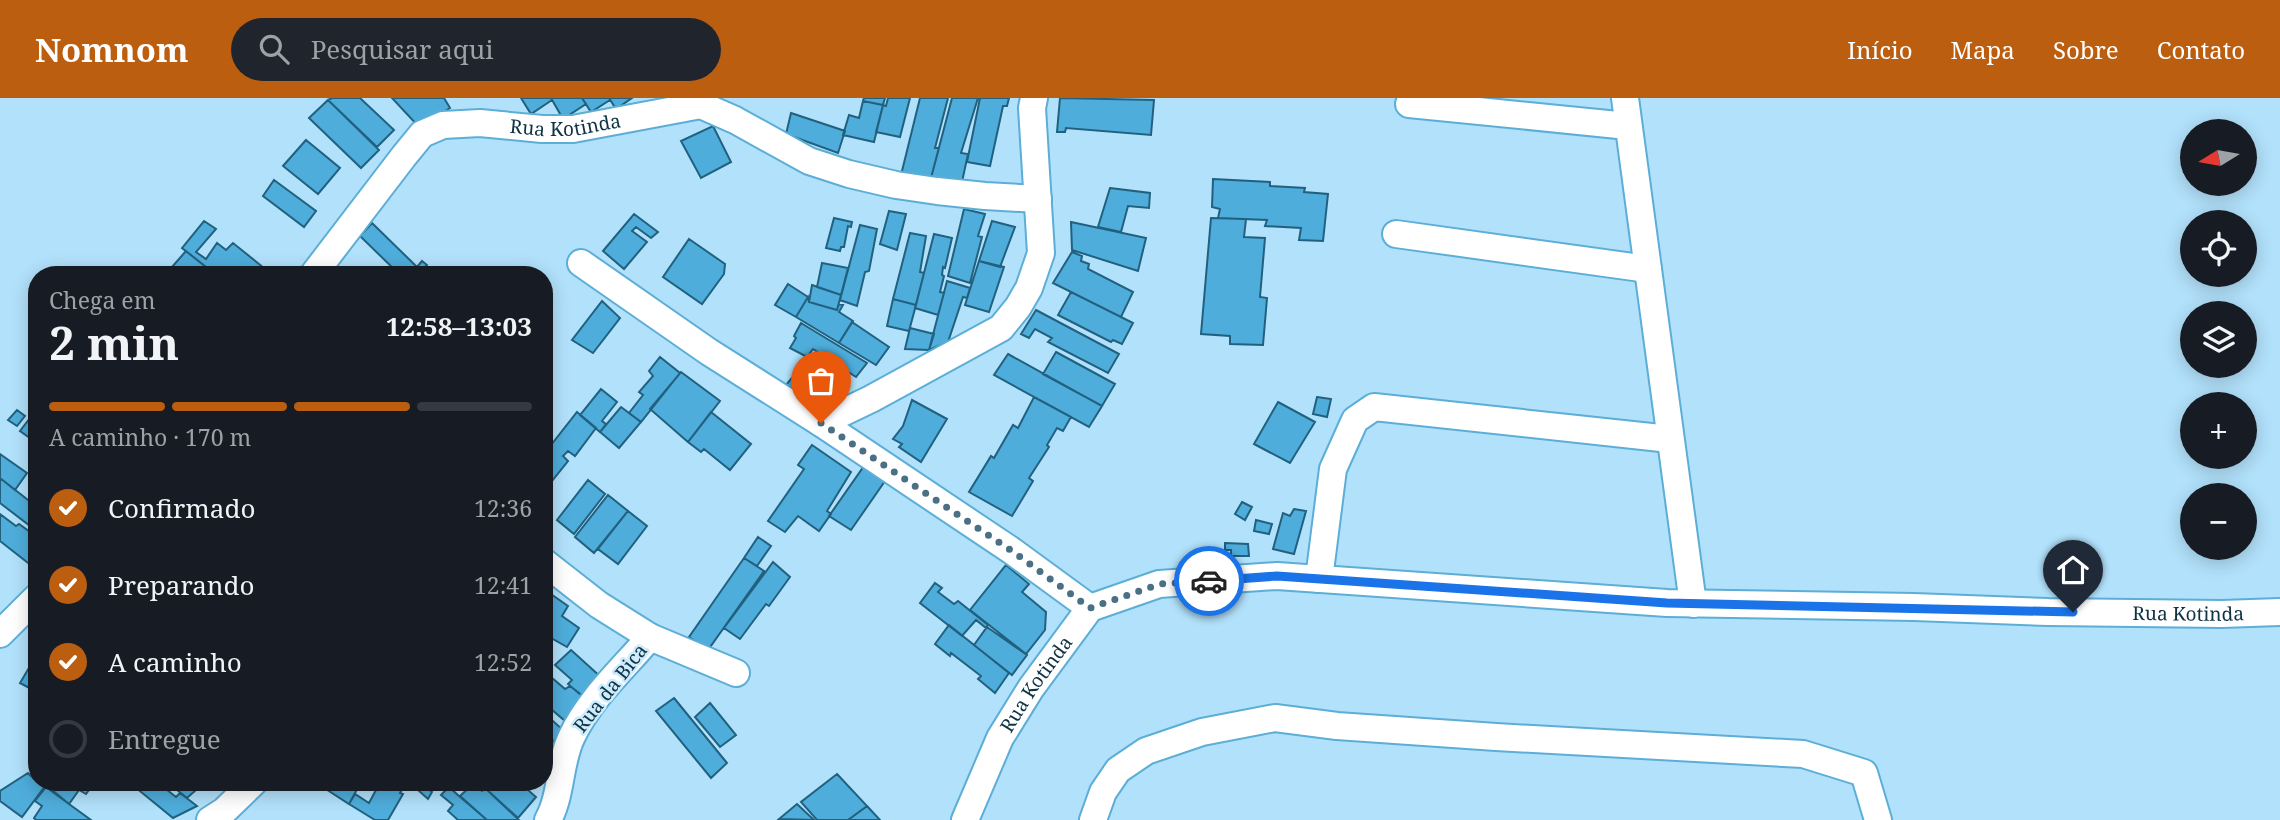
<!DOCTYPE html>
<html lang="pt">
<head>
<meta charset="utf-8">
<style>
	:root { --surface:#171b24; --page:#20242c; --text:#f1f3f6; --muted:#9ea1a6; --line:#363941; --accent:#bc5e10 }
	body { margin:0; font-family:"Noto Serif",serif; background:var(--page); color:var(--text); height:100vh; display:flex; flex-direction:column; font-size:26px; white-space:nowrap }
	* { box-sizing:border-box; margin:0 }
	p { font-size:23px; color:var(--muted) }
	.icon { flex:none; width:38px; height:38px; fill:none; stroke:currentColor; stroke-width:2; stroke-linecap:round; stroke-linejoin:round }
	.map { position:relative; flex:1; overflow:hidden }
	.side { position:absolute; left:28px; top:168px; width:525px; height:525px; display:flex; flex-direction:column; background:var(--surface); border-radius:28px; box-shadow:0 4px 18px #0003 }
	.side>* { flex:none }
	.needle { width:46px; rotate:259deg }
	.tools { position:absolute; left:2180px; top:21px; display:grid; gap:14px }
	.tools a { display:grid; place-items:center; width:77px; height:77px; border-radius:50%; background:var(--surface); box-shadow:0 4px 18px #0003; font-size:35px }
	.pin { position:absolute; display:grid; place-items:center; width:60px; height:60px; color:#fff; margin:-72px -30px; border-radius:50% 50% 50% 0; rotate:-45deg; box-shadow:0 0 7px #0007 }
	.pin .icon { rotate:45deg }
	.courier { position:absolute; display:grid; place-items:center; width:70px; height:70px; margin:-35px; border:5px solid #1a73e8; border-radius:50%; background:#fff; color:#222; box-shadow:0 2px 9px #0007 }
	.head em { font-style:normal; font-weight:700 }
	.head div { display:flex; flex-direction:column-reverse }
	.head { display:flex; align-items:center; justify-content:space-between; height:119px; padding:0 21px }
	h1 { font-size:46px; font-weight:700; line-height:52px }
	.bar { display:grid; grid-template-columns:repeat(4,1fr); gap:10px 7px; align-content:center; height:84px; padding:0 21px }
	.bar i { height:9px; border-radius:5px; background:var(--line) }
	.bar .on { background:var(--accent) }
	.bar p { grid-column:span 4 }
	ol { padding:0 21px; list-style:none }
	li { display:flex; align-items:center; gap:21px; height:77px }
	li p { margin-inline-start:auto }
	li .icon { padding:7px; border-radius:50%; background:var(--accent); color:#fff; stroke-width:4 }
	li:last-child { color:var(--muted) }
	li i { width:38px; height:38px; border:4px solid var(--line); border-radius:50% }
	header { display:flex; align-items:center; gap:42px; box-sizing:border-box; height:98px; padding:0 35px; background:var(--accent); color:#fff }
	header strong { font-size:33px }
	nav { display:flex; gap:38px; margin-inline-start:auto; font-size:24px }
	.search { width:490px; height:63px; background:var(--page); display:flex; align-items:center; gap:18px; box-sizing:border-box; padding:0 24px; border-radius:38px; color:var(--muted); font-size:26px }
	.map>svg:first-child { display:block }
	.building { fill:#4faddb; stroke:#21617f; stroke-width:2 }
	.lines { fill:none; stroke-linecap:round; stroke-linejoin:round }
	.minor-casing { stroke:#5caed7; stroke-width:30 }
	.minor { stroke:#fff; stroke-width:26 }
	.done { stroke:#497084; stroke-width:7; stroke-dasharray:0 12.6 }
	.route { stroke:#1a73e8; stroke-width:9 }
	.labels { text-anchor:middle; stroke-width:5; stroke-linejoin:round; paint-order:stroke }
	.street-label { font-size:19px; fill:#103344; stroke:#cdecfd }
</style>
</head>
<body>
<header>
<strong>Nomnom</strong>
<div class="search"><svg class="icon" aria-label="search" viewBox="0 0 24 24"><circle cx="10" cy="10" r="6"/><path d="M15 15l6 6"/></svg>Pesquisar aqui</div>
<nav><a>Início</a><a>Mapa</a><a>Sobre</a><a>Contato</a></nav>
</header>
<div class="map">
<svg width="2280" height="722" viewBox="0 0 2280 722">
	<rect width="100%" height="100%" fill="#b2e1fb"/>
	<path class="building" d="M332 0H360L394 32 377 49 328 2Z
		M392 0H444L450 10 419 29Z
		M521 0H551L552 2 531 16Z
		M551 0H582L586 6 563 21Z
		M582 0H609L610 2 591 14Z
		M609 0H632L616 11Z
		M864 0H885L883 7 863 3Z
		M888 0H910L900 39 876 34 883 7 886 8Z
		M920 0H948L935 50H939L931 80 901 77Z
		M952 0H978L961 55 968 56 962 84 931 80Z
		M980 0H1009L1007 8H1003L990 68 967 64Z
		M1060 0 1154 2 1151 37 1066 30 1065 34H1057Z
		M328 2 379 52 361 70 309 20Z
		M863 3 883 7 874 44 843 37 849 17 859 20Z
		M791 15 845 33 838 55 786 36Z
		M713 28 731 64 701 80 681 43Z
		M306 42 340 70 318 96 283 68Z
		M1213 81 1270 84V88L1305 90 1304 94 1328 96 1323 143 1299 142 1301 130 1265 128 1267 122 1218 120 1220 111 1212 109Z
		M274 82 316 113 304 129 263 98Z
		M1110 90 1150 95 1149 110 1128 108 1121 134 1098 129Z
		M964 111 985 116 978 138 982 139 970 185 948 178Z
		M889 113 906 116 897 152 880 146Z
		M634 116 658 134 651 140 636 129 632 133 647 144 624 171 603 153Z
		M834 120 852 124 851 129 848 128 844 149H841L840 153 826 150Z
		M1211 120 1246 121 1244 139 1265 140 1260 199 1267 200 1263 247 1230 246V238L1201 236Z
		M204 123 216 131 196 154 206 161 217 145 226 152 233 145 269 174 266 177H216L182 150Z
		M992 123 1015 129 1000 169 979 163Z
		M1071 124 1146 140 1138 173 1072 152Z
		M372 125 417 169 422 163 427 167 418 177H400L360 138Z
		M860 127 877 131 869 173 865 174 857 208 840 202Z
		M910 135 926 138 920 174 924 175 916 207 893 201Z
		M934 136 952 140 945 170 943 169 942 177 944 178 940 194 944 195 938 217 915 210Z
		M689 141 725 166 724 176 702 206 663 179Z
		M186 153 216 177H181L172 169Z
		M1072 154 1082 158 1081 163 1089 166 1088 171 1133 194 1121 219 1053 185Z
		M979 163 1004 169 989 214 965 207Z
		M822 165 848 170 841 197 817 189Z
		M947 183 970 190 967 200 963 199 948 244 929 252Z
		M788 186 808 199 796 219 775 207Z
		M812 187 841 197 837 212 809 204Z
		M1071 194 1133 225 1122 246 1113 242 1111 244 1058 217Z
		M808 199 809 204 837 212 839 206 843 207 839 214 853 223 839 245 796 219Z
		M893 201 916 207 909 233 887 228Z
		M602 203 620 220 593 255 572 242Z
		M1036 212 1119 256 1108 275 1048 244 1052 240 1035 231 1029 240 1021 236Z
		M852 224 889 249 876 267 839 245Z
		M801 225 867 265 856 279 813 251 807 259 790 250 796 240 794 238Z
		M910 230 934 236 929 252 905 251Z
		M1056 254 1115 286 1102 308 1043 276Z
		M810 256 836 271 819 303 786 287 796 275 798 276Z
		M1008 256 1102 308 1089 329 994 277Z
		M660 259 680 275 641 324 629 315 643 297 639 294 653 278 649 273Z
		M681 274 720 303 688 344 650 311Z
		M601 291 617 304 602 323 606 326 600 334 580 317Z
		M1034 299 1071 319 1063 333 1057 330 1047 347 1049 349 1029 380 1033 383 1012 418 969 394 991 358 994 360 1013 327 1018 330Z
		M1317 299 1331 301 1327 319 1313 316Z
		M912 302 947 321 921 364 899 349 902 346 893 341 903 328Z
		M1278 304 1315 324 1290 365 1254 346Z
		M621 309 641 324 619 350 600 334Z
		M37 311V345L20 333Z
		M17 312 25 318 17 328 8 322Z
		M577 314 596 330 575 358 568 353 563 358 568 363 544 393V356Z
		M711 314 751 346 730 372 704 351 701 354 688 344Z
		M812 347 851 374 827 413 831 416 819 433 798 418 785 434 768 423 804 371 798 367Z
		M0 356 27 375 15 392 0 380Z
		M864 368 885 383 851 432 829 418Z
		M0 380 37 409V427L34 431 0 405Z
		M588 382 605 396 574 436 557 422Z
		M608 397 628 413 594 455 575 439Z
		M1242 404 1252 409 1245 422 1235 416Z
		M1294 411 1306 413 1294 456 1273 451 1283 415 1290 418Z
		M628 413 647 428 618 466 598 451Z
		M0 416 16 428 19 426 37 439V472L0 443Z
		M1256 422 1272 426 1269 436 1254 433Z
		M758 439 771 448 757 468 744 460Z
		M1225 445 1248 446 1249 458H1231V452H1225Z
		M744 460 764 473 708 552 689 539Z
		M773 464 790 479 769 508 766 506 740 541 724 530Z
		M1006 467 1029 486 1022 494 1046 514 1045 532 1026 556 970 512Z
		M935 485 942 490 938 494 954 506 958 503 988 527 986 530 976 522 962 538 920 505Z
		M548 494 568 508 562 518 579 530 567 549 544 536V500Z
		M949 527 1009 575 995 595 978 581 981 578 951 555 950 558 935 546Z
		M987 529 1027 557 1012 577 974 547Z
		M571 552 602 580 583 599 568 586 572 582 555 567Z
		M30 568 37 572V594L20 585Z
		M544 573 565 591 570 588 584 599 565 623 544 605Z
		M674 600 727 665 711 680 656 613Z
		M710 605 736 637 720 649 695 619Z
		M544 615 563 632 553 644 544 636Z
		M28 675 37 684 45 688 22 719 0 703V693Z
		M837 676 867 708 848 722H817L801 704Z
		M57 684H95L86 696 79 692 69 706 52 692Z
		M157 684 176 699 180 695 197 708 173 720 130 685Z
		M167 684H205L187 700Z
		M319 684H361L349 706 318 686Z
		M367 684H406L400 695 403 696 388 722H375L349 706 355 696 369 705 377 690Z
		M409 684H430L426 689 432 694 428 701Z
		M482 684H515L519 687 520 685 536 699 518 720 485 690 480 686Z
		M473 686 482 693 485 690 519 722H487L460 698Z
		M46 689 69 706 91 722H36L34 720 42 708 35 703Z
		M449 689 459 698 487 722H458L448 713 453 707 441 697Z
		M797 706 814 722 779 721Z
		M867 708 880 722H848Z"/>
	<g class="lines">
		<g class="minor-casing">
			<g id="minor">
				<path d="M1625 0 1693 506"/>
				<path d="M1409 6 1628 28"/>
				<path d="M1396 136 1648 171"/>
				<path d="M581 165 709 254 821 325 1012 453 1090 510"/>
				<path id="s1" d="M313 177 404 58 422 36 443 27 480 25 542 31H573L701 7 735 22 809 63 849 76 896 87 937 93 985 98 1038 101"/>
				<path d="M821 325 871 301 1001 230 1018 209 1029 190 1041 155 1032 10 1034 0"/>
				<path d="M544 464 599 507 650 539C624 570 590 600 572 638 559 664 562 697 548 722"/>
				<path d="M1319 481 1333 371 1355 322 1374 309 1670 341"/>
				<path d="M0 536 37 499"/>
				<path d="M650 539 736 575"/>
				<path d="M210 722 224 713 254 684"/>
				<path id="s2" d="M965 722 1000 640 1031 590 1090 510 1159 486 1277 478 1667 505 1914 509 2048 514 2222 516 2280 514"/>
				<path d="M1093 722 1103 694 1118 672 1146 653 1202 634 1275 620 1337 628 1496 639 1803 656 1864 675 1878 722"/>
			</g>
		</g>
		<use href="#minor" class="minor"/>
	</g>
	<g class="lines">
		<path class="done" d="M821 325 1012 453 1090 510 1160 486 1209 483"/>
		<path class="route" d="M1209 483 1277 478 1667 505 2073 514"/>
	</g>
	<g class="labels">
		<g class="street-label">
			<text dy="7" stroke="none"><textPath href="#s1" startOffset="324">Rua Kotinda</textPath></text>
			<text dy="7" stroke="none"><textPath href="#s2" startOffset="1351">Rua Kotinda</textPath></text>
			<text dy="7" stroke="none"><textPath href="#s2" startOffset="154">Rua Kotinda</textPath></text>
			<text transform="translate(610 590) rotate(-52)" y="7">Rua da Bica</text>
		</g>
	</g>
</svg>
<div class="tools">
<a><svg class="needle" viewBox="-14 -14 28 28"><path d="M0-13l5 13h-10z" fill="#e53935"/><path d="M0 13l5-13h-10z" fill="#9ea1a6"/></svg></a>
<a><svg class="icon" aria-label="locate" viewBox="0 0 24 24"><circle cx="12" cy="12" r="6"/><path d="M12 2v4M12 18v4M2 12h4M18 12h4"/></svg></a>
<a><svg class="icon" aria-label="layers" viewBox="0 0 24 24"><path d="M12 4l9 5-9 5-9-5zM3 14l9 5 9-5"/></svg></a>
<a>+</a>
<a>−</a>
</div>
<div class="pin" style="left:821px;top:325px;background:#ea580c"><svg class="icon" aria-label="bag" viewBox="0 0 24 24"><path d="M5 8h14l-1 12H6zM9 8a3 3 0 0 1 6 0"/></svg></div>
<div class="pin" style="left:2073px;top:514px;background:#1f2937"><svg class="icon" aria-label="home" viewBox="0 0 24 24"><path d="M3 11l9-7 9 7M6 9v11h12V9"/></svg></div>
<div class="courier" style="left:1209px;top:483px"><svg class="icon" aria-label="car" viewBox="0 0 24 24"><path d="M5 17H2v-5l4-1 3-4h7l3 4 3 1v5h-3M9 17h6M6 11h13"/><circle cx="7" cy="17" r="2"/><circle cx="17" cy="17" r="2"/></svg></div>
<section class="side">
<div class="head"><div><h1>2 min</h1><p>Chega em</p></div><em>12:58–13:03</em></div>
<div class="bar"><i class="on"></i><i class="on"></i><i class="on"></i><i></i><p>A caminho · 170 m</p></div>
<ol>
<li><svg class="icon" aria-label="check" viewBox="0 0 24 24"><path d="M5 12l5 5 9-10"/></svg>Confirmado<p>12:36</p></li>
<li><svg class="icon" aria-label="check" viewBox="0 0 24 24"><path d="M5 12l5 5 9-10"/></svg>Preparando<p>12:41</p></li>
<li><svg class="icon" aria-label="check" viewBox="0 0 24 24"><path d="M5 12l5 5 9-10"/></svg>A caminho<p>12:52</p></li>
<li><i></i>Entregue</li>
</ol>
</section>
</div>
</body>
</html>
